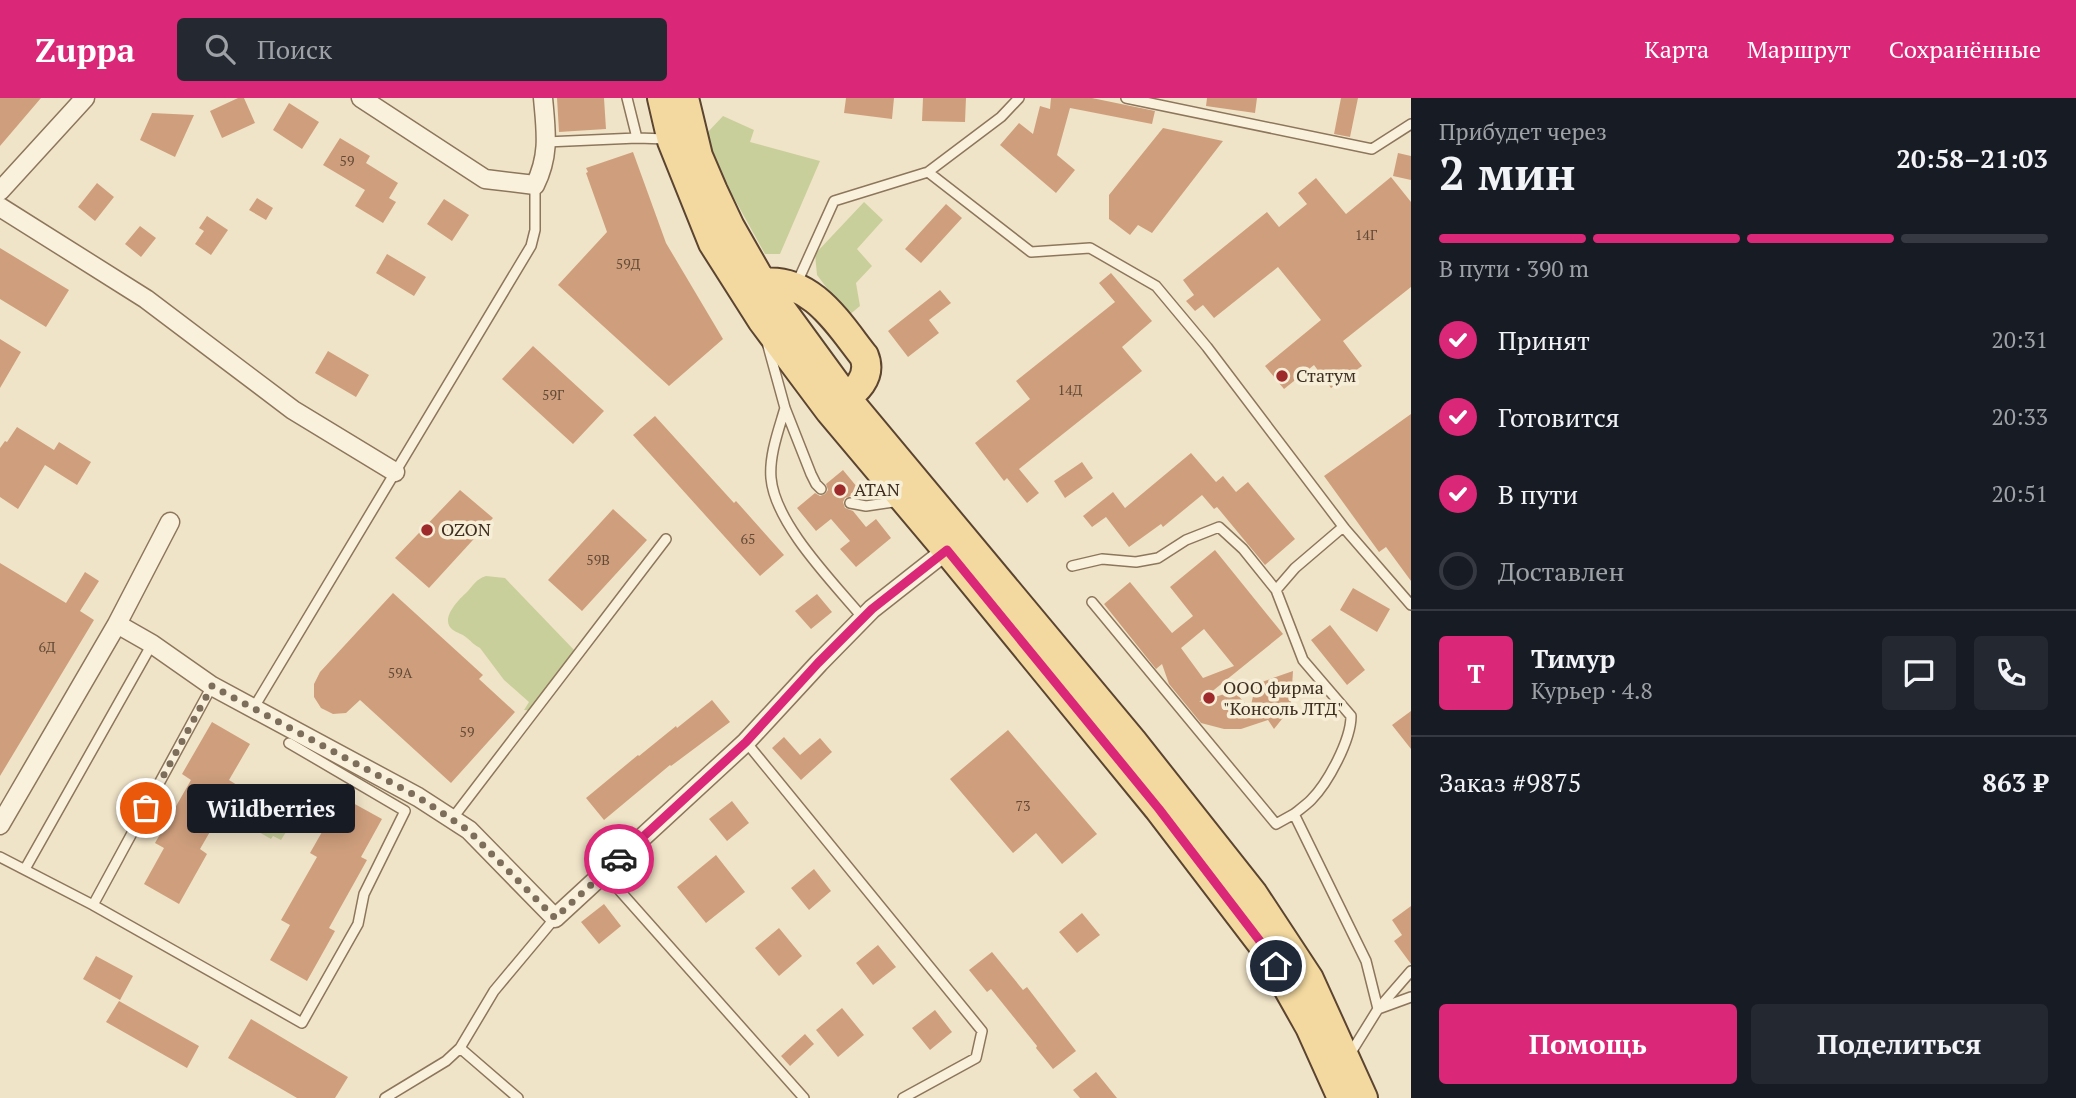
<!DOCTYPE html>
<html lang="ru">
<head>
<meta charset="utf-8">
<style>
	:root { --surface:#171b24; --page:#242831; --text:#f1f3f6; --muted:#9ea1a6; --line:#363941; --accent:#db2777 }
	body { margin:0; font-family:"PT Serif",serif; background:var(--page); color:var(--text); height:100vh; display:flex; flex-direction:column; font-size:26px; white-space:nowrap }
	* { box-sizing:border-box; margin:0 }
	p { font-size:23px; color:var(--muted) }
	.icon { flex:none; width:38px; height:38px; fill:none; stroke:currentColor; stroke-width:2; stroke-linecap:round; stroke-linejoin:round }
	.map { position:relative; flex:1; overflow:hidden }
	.side { display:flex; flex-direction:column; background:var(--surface); width:665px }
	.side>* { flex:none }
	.pin { position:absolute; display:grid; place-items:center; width:60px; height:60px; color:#fff; margin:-30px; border:4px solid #fff; border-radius:50%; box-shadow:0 2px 7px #0007 }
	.courier { position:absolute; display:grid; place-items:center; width:70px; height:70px; margin:-35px; border:5px solid #db2777; border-radius:50%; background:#fff; color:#222; box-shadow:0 2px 9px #0007 }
	.bubble { position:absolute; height:49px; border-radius:7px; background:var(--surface); box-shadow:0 4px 18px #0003; font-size:23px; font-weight:800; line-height:49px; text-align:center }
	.overview em { font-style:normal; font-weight:800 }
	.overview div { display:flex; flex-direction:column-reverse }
	.overview { display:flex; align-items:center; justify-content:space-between; height:119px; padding:0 28px }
	h1 { font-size:46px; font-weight:800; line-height:52px }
	.bar { display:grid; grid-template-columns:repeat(4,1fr); gap:10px 7px; align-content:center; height:84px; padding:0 28px }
	.bar i { height:9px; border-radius:5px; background:var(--line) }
	.bar .selected { background:var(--accent) }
	.bar p { grid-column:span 4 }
	.line { display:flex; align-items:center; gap:18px; padding:0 28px; border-top:2px solid var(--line) }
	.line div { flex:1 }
	.round { display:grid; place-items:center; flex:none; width:74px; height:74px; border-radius:7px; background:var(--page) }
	ol { padding:0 28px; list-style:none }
	li { display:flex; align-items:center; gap:21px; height:77px }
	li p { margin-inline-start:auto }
	li .icon { padding:7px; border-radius:50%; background:var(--accent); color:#fff; stroke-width:4 }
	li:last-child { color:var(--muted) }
	li i { width:38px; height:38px; border:4px solid var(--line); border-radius:50% }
	.primary-button { display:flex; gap:14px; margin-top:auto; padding:14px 28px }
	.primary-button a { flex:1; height:80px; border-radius:7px; background:var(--accent); color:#fff; font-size:28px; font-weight:800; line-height:80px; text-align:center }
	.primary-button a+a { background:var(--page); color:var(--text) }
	header { display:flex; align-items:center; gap:42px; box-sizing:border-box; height:98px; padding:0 35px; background:var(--accent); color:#fff }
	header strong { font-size:33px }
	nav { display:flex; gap:38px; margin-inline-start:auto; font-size:24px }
	.search { width:490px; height:63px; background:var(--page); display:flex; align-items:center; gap:18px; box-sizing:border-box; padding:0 24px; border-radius:7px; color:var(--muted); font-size:26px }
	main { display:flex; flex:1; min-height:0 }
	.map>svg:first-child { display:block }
	.green { fill:#c9cf9b }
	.building { fill:#cf9f7d; fill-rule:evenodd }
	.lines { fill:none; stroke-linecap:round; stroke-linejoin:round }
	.service-casing { stroke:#8d765c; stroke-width:12 }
	.minor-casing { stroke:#8d765c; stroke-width:21 }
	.primary-casing { stroke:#5b4430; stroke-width:32 }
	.service { stroke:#faf1dc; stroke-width:9 }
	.minor { stroke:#faf1dc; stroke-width:18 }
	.primary { stroke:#f3d9a0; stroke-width:28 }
	.done { stroke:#7c6e5b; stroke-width:7; stroke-dasharray:0 12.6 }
	.route { stroke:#db2777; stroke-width:9 }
	.poi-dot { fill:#9e2a2b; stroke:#f7eed8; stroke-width:2.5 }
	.labels { text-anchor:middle; stroke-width:7; stroke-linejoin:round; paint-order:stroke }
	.number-label { font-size:14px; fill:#624a37 }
	.poi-label { font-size:18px; fill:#3d2e20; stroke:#f7eed8; text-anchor:start }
</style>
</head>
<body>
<header>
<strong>Zuppa</strong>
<div class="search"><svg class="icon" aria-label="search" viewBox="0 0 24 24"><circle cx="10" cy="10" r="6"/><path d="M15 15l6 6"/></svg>Поиск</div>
<nav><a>Карта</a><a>Маршрут</a><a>Сохранённые</a></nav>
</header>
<main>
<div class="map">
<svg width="1411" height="1000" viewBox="0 0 1411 1000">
	<rect width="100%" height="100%" fill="#f0e4c8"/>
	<path class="green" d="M723 18 754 32 750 44 820 63 780 156H765L724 82 706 36Z
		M864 104 883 122 857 151 872 168 856 185 860 208 848 218 817 177 815 156Z
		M486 478 505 480 576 554 534 613 524 612 529 604 504 582 480 550C474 547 472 544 467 540 463 536 457 535 453 532 439 522 458 502 466 495 473 488 476 481 486 478Z
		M262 686 300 708 292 722 283 717 276 728 286 734 281 742 273 738 271 741 243 725 255 704 263 708 268 699 257 693Z"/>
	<path class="building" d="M0 0H41L0 48Z
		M238 0H244L255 25 222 40 210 13Z
		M557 0H604L606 31 559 34Z
		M846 0H894L892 21 844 15Z
		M923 0H966L965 24 922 23Z
		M1051 0H1092L1155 13 1152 26 1070 10 1057 57 1075 72 1056 95 1000 47 1019 25 1033 36 1040 8 1050 11Z
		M1207 0H1257L1255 15 1206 8Z
		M1341 0H1358L1350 39 1334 36Z
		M289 5 319 24 302 51 273 32Z
		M152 15 194 17 175 59 140 42Z
		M1163 30 1223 43 1152 135 1138 127 1130 137 1109 121V97Z
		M340 40 370 58 366 65 398 85 389 100 396 104 383 125 355 108 365 92 323 67Z
		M633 54 666 145 723 241 669 288 558 187 607 134 586 75 588 74 586 70Z
		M1398 55 1411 58V82L1393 78Z
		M1391 79 1411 104V189L1343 243 1362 268 1331 290 1314 267 1284 291 1265 268 1321 222 1278 169 1214 220 1203 207 1195 213 1186 203 1194 197 1183 182 1267 114 1279 129 1307 106 1298 95 1316 80 1346 116Z
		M97 85 114 99 95 123 78 109Z
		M257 100 273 110 266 122 249 112Z
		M444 101 469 117 452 143 427 126Z
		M946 106 962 120 921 165 905 151Z
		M207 118 228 132 211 157 195 146 204 133 199 130Z
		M140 128 156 140 141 159 125 146Z
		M0 150 69 192 46 229 0 201Z
		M387 156 426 179 414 198 376 175Z
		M1111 175 1152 223 1122 249 1142 273 1019 371 1039 395 1027 405 1007 380 1004 383 975 345 1030 301 1016 283 1115 204 1099 185Z
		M940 192 951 205 929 222 939 235 908 259 888 233Z
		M0 241 21 254 0 290Z
		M533 248 604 313 573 346 502 281Z
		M328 253 369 277 356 299 315 275Z
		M1411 316V483L1386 449 1379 454 1324 378Z
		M655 318 734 405 736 403 784 457 760 478 633 337Z
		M17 329 54 352 59 344 91 364 77 387 45 367 18 411 0 399V350L5 343 7 344Z
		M1191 355 1216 384 1223 378 1236 394 1248 384 1295 441 1265 467 1217 409 1214 411 1202 397 1163 429 1161 426 1129 449 1106 419 1092 429 1083 418 1113 394 1125 410Z
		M1082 364 1093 380 1065 400 1054 383Z
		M843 372 862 395 857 399 851 398 845 400 843 404 845 410 853 413 866 429 876 421 891 440 856 469 840 451 850 443 831 421 816 433 797 410 815 395 820 398 825 396 828 392 826 386Z
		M460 392 493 420 429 490 395 460Z
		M613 411 647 442 582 513 548 482Z
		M1215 452 1283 536 1199 604 1234 593 1250 611 1256 586 1293 573 1291 605 1286 616 1274 631 1268 622 1241 631H1224L1201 625 1169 586 1162 566 1156 571 1104 506 1130 484 1172 535 1193 518 1170 489ZM1204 531 1234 568 1203 580 1181 550Z
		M0 465 66 505 85 474 99 483 80 513 94 522 0 678Z
		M1353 490 1390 511 1377 534 1340 512Z
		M393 495 483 577 479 581 515 614 451 685 360 602 346 615 333 616 321 610 314 599V586L320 574Z
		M817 496 832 514 811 531 795 513Z
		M1330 527 1365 572 1347 587 1311 542Z
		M712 602 730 624 671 668 670 667 604 722 586 700 638 657 639 658 676 628 677 630Z
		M1411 613V651L1392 627Z
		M212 624 250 646 229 682 237 687 200 751 207 756 179 806 144 786 164 750 155 745 191 682 182 676Z
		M1008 632 1097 736 1062 766 1036 735 1013 755 950 681Z
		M784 639 800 657 820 640 832 654 801 682 772 650Z
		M342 699 382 721 361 759 367 762 329 830 335 833 307 883 270 862 290 827 281 822 317 759 310 755Z
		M732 703 749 725 727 743 709 721Z
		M716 757 745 794 706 825 677 789Z
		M814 771 831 793 809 812 791 790Z
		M604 806 621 828 599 846 581 824Z
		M1411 808V866L1394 843 1402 837 1392 822Z
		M1082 815 1100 837 1077 855 1059 834Z
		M779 830 802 858 779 878 755 850Z
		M878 847 896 869 873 887 856 865Z
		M992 854 1023 892 1027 889 1076 953 1053 971 1036 950 1037 948 991 891 987 894 969 872Z
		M96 858 133 878 120 902 83 881Z
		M119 903 199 948 187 970 106 924Z
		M842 910 864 937 838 959 816 932Z
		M935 912 952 934 930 952 912 930Z
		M251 921 348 979 335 1000H297L228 960Z
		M805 936 814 946 790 968 781 958Z
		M1096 974 1117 1000H1080L1073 992Z"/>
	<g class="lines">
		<g class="service-casing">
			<path id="service" d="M627 0 637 40
				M1126 0 1372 51 1411 26
				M546 44 637 40 667 41
				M928 74 1031 154 1090 150 1156 188 1207 249 1345 431 1411 507
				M796 187 834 103 928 74 1001 19 1019 0
				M768 248 785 310 811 376 816 386 821 391
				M785 310C779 331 769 357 771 380 775 426 833 484 863 520
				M850 405 866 408 900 403
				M1072 468 1102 461 1136 464 1158 460 1186 442 1219 429 1243 451 1276 492 1303 562 1351 618C1351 642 1328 685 1311 702 1306 707 1299 712 1294 716L1366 863 1378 911 1411 899
				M1276 492 1295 470 1343 429
				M1092 504 1276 726 1294 716
				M253 611 531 148 535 132V87
				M746 644 982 933 976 960 903 1000
				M452 721 666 441
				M0 759 93 807 302 925 358 826 364 796 405 713 289 645
				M25 771 152 546
				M604 775 804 1000
				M93 807 212 588
				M460 950 518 1000
				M1350 956 1378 911 1411 873
				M385 1000 446 963 460 950 494 893 555 820"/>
		</g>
		<g class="minor-casing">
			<path id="minor" d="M361 0 485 81 535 87C550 57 546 33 543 0
				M0 93 85 0
				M0 109 146 201 293 312 395 374
				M117 526 170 424
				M0 727 117 526 152 546 212 588 418 699 469 732 555 820 746 644 819 565 872 511 947 452"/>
		</g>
		<g class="primary-casing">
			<path id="primary" d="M662 0 672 43 713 145 762 222 830 313 947 452 1159 711 1266 851 1310 929 1342 1000
				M684 0 698 58 713 93 730 129 762 185 846 300 1132 643 1253 796 1309 881 1363 1000
				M762 185C811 179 838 225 864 258 874 282 850 297 833 311"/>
		</g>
		<use href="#service" class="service"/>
		<use href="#minor" class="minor"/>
		<use href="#primary" class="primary"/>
	</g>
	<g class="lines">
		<path class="done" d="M146 710 212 588 418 699 468 732 555 820 619 761"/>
		<path class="route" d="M619 761 746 644 818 565 872 511 947 452 1159 711 1266 851 1276 868"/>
	</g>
	<g class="poi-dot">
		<circle cx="1282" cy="278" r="7"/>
		<circle cx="840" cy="392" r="7"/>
		<circle cx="427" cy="432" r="7"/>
		<circle cx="1209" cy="600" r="7"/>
	</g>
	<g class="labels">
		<g class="number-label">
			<text x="347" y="68">59</text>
			<text x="1366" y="142">14Г</text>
			<text x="628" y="171">59Д</text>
			<text x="1070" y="297">14Д</text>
			<text x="553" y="302">59Г</text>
			<text x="748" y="446">65</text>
			<text x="598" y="467">59В</text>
			<text x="47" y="554">6Д</text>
			<text x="400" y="580">59А</text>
			<text x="467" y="639">59</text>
			<text x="1023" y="713">73</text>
		</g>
		<g class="poi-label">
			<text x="1296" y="284">Статум</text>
			<text x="854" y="398">ATAN</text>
			<text x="441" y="438">OZON</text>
			<text x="1223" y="596">ООО фирма<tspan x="1223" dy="21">"Консоль ЛТД"</tspan></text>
		</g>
	</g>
</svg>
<div class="pin" style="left:146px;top:710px;background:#ea580c"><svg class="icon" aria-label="bag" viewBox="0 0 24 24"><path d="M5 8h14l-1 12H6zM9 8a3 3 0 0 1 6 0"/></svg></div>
<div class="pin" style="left:1276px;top:868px;background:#1f2937"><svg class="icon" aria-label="home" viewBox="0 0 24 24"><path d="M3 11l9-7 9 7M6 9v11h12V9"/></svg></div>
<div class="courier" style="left:619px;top:761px"><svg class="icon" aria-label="car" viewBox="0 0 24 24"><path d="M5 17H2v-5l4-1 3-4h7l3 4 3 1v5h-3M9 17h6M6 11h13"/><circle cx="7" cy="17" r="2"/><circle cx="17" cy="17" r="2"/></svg></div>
<div class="bubble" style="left:187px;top:686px;width:168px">Wildberries</div>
</div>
<section class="side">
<div class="overview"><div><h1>2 мин</h1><p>Прибудет через</p></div><em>20:58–21:03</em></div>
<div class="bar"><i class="selected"></i><i class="selected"></i><i class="selected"></i><i></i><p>В пути · 390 m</p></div>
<ol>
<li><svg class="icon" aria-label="check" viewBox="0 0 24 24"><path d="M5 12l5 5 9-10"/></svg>Принят<p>20:31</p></li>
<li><svg class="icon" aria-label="check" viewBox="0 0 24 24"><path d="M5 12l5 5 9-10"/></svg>Готовится<p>20:33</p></li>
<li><svg class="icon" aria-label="check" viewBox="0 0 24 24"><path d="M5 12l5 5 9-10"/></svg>В пути<p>20:51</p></li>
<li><i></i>Доставлен</li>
</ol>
<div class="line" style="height:126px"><b class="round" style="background:var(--accent);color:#fff">Т</b><div><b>Тимур</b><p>Курьер · 4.8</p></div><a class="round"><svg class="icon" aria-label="chat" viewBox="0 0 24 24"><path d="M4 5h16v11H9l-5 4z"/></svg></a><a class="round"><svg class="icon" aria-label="phone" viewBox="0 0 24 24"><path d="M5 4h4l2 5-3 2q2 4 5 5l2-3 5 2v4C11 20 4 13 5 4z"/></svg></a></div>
<div class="line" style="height:91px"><div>Заказ #9875</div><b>863 ₽</b></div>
<div class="primary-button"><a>Помощь</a><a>Поделиться</a></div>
</section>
</main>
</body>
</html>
